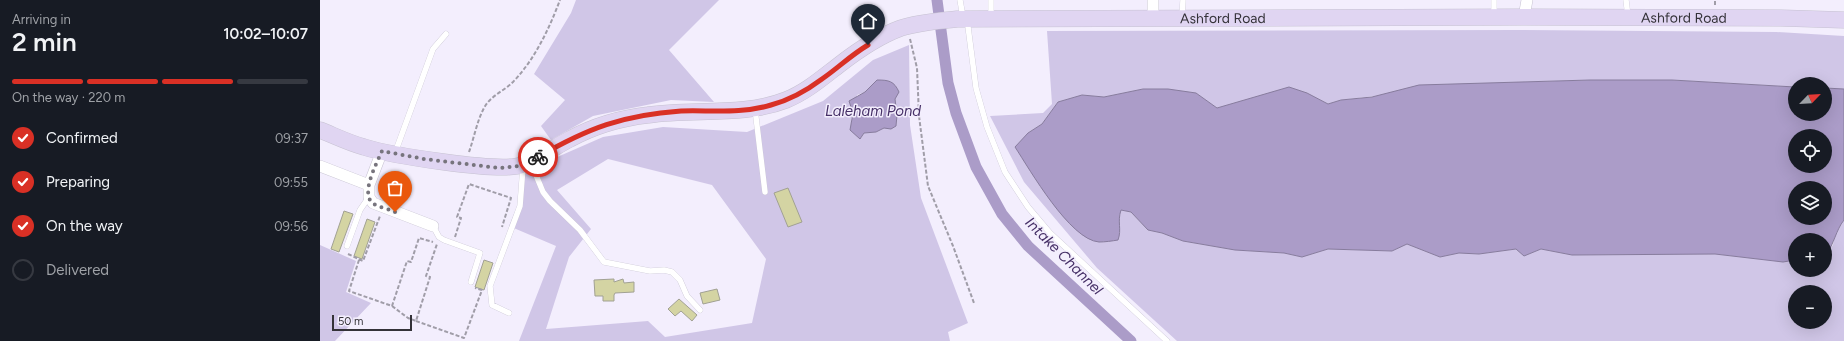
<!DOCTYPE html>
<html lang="en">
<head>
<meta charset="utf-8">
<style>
	:root { --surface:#171b24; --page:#242831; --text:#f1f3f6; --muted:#9ea1a6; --line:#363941; --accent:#d93025 }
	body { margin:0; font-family:Figtree,sans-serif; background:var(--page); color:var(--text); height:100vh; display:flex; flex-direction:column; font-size:15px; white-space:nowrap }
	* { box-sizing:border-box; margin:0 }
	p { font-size:13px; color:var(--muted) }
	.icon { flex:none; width:22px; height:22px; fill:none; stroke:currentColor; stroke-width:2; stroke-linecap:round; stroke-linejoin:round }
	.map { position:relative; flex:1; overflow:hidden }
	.sheet { display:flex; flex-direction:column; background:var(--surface); width:320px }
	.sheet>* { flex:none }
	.needle { width:26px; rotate:65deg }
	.tools { position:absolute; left:1468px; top:77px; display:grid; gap:8px }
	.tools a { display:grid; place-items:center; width:44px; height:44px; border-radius:50%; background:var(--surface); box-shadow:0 4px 16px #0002; font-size:20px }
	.scale { position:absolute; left:12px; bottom:10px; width:80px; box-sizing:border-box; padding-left:4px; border:2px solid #343238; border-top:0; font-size:11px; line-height:14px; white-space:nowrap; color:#343238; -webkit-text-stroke:3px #f3eefd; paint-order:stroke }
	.pin { position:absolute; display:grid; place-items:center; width:34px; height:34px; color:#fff; margin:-41px -17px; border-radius:50% 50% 50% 0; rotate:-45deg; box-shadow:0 0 4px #0007 }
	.pin .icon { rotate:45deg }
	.courier { position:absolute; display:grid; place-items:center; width:40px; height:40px; margin:-20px; border:3px solid #d93025; border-radius:50%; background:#fff; color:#222; box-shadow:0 1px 5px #0007 }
	.overview em { font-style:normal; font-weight:600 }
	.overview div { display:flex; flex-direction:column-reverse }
	.overview { display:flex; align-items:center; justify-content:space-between; height:68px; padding:0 12px }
	h1 { font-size:26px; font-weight:600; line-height:30px }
	.bar { display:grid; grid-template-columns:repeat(4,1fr); gap:6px 4px; align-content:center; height:48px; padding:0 12px }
	.bar i { height:5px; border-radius:3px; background:var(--line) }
	.bar .selected { background:var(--accent) }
	.bar p { grid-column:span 4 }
	ol { padding:0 12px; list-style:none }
	li { display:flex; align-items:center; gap:12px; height:44px }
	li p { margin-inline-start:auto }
	li .icon { padding:4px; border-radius:50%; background:var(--accent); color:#fff; stroke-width:4 }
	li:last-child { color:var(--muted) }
	li i { width:22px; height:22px; border:2px solid var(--line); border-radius:50% }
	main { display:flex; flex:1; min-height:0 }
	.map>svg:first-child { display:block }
	.green { fill:#d0c6e7; fill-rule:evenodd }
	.water { fill:#ab9cc8; stroke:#877c9d; fill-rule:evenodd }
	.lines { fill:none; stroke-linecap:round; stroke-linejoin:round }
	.canal { stroke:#ab9cc8; stroke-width:11 }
	.building { fill:#d4d4a3; stroke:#a1a193 }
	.lane-casing { stroke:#c6c2d1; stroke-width:6 }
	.street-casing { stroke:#c6c2d1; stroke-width:12 }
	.secondary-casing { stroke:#c6c2d1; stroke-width:17 }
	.path { stroke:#a09da8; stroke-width:2; stroke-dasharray:4 2; stroke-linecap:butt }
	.lane { stroke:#fff; stroke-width:5.5 }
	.street { stroke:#fff; stroke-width:11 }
	.secondary { stroke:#e0d5f2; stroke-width:16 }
	.done { stroke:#77747d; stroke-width:4; stroke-dasharray:0 7.2 }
	.route { stroke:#d93025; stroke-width:5 }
	.labels { text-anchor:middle; stroke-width:3; stroke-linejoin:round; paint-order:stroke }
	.street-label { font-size:14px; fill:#343238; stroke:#f3eefd }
	.water-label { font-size:15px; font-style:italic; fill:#463067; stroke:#f3eefd }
</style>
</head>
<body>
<main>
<section class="sheet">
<div class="overview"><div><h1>2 min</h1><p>Arriving in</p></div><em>10:02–10:07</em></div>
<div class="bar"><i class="selected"></i><i class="selected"></i><i class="selected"></i><i></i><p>On the way · 220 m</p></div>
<ol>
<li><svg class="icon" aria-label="check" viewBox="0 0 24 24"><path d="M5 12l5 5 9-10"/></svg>Confirmed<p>09:37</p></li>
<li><svg class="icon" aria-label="check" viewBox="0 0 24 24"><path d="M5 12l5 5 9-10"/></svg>Preparing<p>09:55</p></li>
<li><svg class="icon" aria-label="check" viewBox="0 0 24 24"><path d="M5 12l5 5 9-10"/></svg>On the way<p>09:56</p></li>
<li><i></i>Delivered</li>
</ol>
</section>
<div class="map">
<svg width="1524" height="341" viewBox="0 0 1524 341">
	<rect width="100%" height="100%" fill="#f3eefd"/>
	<path class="green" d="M256 0H399L349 50 394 102 351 100 273 116 231 140 221 126 245 100 214 74 251 13Z
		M1201 30 1456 32 1524 36V89L1505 88V84H1475V87L1352 80H1270L1166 83 1021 100 1008 104 987 93 897 108 876 93 823 89 784 97 762 95 738 102 722 124 708 133 800 234 798 220 801 210 811 212 828 230 842 233 863 241 915 250 964 253 982 257 1008 249 1072 251 1087 244 1120 257 1139 253 1159 254 1197 249 1204 256 1221 249 1252 255 1395 254 1463 262 1475 260V270H1505V255L1513 245 1515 235 1524 220V341H857L777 268 704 182 670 116 723 113 732 104 727 31ZM1475 292H1505V322H1475Z
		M589 45 590 125 601 198 648 323 628 332 630 341H199L236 246 189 226 200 200 203 172 283 137 343 127 427 132 503 101 553 60ZM557 80C573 98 579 100 576 126L564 128 556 132 544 133 541 138 531 121 537 95 545 92ZM288 159 392 185 446 259 432 323 345 337 328 321 226 329 249 257 271 229 237 190Z
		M0 245 36 261 26 292 51 303 15 341H0Z"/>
	<path class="water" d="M557 80C569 80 574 81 579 92L575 99 577 115 576 126 571 129 564 128 556 132 544 133 540 139 530 130 533 113 529 101 545 92Z
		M1270 80H1352L1475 87V114H1505V88L1524 89V220C1516 230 1514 244 1506 255L1505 240H1475V260L1463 262 1395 254 1252 255 1221 249 1204 256 1196 249 1159 254 1139 253 1120 257 1087 244 1072 251 1008 249 982 257 964 253 915 250 863 241 842 233 828 230 811 212 801 210C797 222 802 229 798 240 792 241 785 242 779 242 750 240 710 170 695 147L708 133 722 124 738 102 762 95 784 97 823 89H848L876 93 897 108 969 87 987 93 1008 104 1021 100 1052 97 1099 85ZM1475 136H1505V166H1475ZM1475 188H1505V218H1475Z"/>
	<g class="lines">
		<path class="canal" d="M617 0 628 83 636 113 656 167 682 214 708 246 811 341"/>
	</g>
	<path class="building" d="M468 188 482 222 468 227 454 193Z
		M24 211 33 214 19 252 11 249Z
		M47 219 55 222 42 259 34 256Z
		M164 260 173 263 164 290 155 287Z
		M294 279V282L303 279 304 283 314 282V292L295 293 294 295V301H283V296H275L274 280Z
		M397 289 400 300 383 304 380 293Z
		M359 299 377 315 372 321 361 311 355 316 348 309Z"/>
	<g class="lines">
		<g class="lane-casing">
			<path id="lane" d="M640 0 643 17
				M671 0V18
				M1306 0 1308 16
				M1174 16V0
				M862 18 863 0
				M647 19 656 88 667 127 685 172 708 207 730 233 847 341
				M435 109 445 192
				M75 153 113 49 126 34
				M211 163 223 192 230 201 260 230 284 262 330 271 344 270 352 272 360 280 367 296 380 310
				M113 226 119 237 124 240 160 253 151 282
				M27 246 40 210 49 197
				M189 313 172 305 170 286 200 206 203 167"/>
		</g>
		<g class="street-casing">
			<path id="street" d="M1204 17 1207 0
				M833 19V0
				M0 166 49 185V197L53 203 113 226
				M49 185 62 151"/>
		</g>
		<g class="secondary-casing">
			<g id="secondary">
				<path id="s1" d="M0 130C15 136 29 143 44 147 70 155 179 173 202 165 219 159 234 147 250 139 274 126 301 118 328 115 373 108 423 117 466 100 486 92 502 78 519 65 537 51 559 36 581 28 599 22 618 21 637 19L1204 17 1461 18 1524 20"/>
			</g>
		</g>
		<path class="path" d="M1395 5V0
			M590 39 597 68 599 116 608 186 633 246 654 303
			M149 152C154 138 157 121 164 108 170 96 184 91 193 82 215 59 229 29 240 0
			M135 237 141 218 137 217 149 184 191 198 182 227
			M28 254 43 261 60 216
			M39 260 29 291 72 306 87 261 91 262 99 238 113 242
			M72 306 88 318 96 321 110 277 106 276 117 244
			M96 321 144 338 162 290 155 288"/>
		<use href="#lane" class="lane"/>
		<use href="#street" class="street"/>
		<use href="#secondary" class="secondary"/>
	</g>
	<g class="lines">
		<path class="done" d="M75 212C69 209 61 208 54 204 39 195 57 163 62 151L104 159 179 168 198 166 218 157"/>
		<path class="route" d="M218 157C268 128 303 115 361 111 390 110 422 114 451 105 470 100 486 91 502 79 518 68 531 55 548 45"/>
	</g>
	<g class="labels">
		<g class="street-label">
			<text dy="5" stroke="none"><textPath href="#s1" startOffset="1403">Ashford Road</textPath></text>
			<text dy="5" stroke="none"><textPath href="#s1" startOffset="942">Ashford Road</textPath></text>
		</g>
		<g class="water-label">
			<text x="553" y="116">Laleham Pond</text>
			<text transform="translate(744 256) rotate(45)" y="5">Intake Channel</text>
		</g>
	</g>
</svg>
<div class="tools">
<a><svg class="needle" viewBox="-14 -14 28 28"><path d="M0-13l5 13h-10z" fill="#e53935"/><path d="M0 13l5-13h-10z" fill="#9ea1a6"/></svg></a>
<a><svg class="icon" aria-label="locate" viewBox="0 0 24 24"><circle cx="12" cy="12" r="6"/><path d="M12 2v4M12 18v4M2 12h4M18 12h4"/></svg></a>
<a><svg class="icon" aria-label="layers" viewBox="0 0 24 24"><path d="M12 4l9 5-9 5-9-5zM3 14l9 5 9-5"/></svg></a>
<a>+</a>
<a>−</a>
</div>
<div class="scale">50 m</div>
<div class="pin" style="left:75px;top:212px;background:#ea580c"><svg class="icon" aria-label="bag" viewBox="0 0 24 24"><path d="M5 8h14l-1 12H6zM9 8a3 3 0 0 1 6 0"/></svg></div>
<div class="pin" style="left:548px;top:45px;background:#1f2937"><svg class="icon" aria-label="home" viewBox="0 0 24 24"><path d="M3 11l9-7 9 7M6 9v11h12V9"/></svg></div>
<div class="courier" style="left:218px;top:157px"><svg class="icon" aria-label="bike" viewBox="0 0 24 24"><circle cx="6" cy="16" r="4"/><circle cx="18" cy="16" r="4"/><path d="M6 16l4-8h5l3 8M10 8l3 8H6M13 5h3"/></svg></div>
</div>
</main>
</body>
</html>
